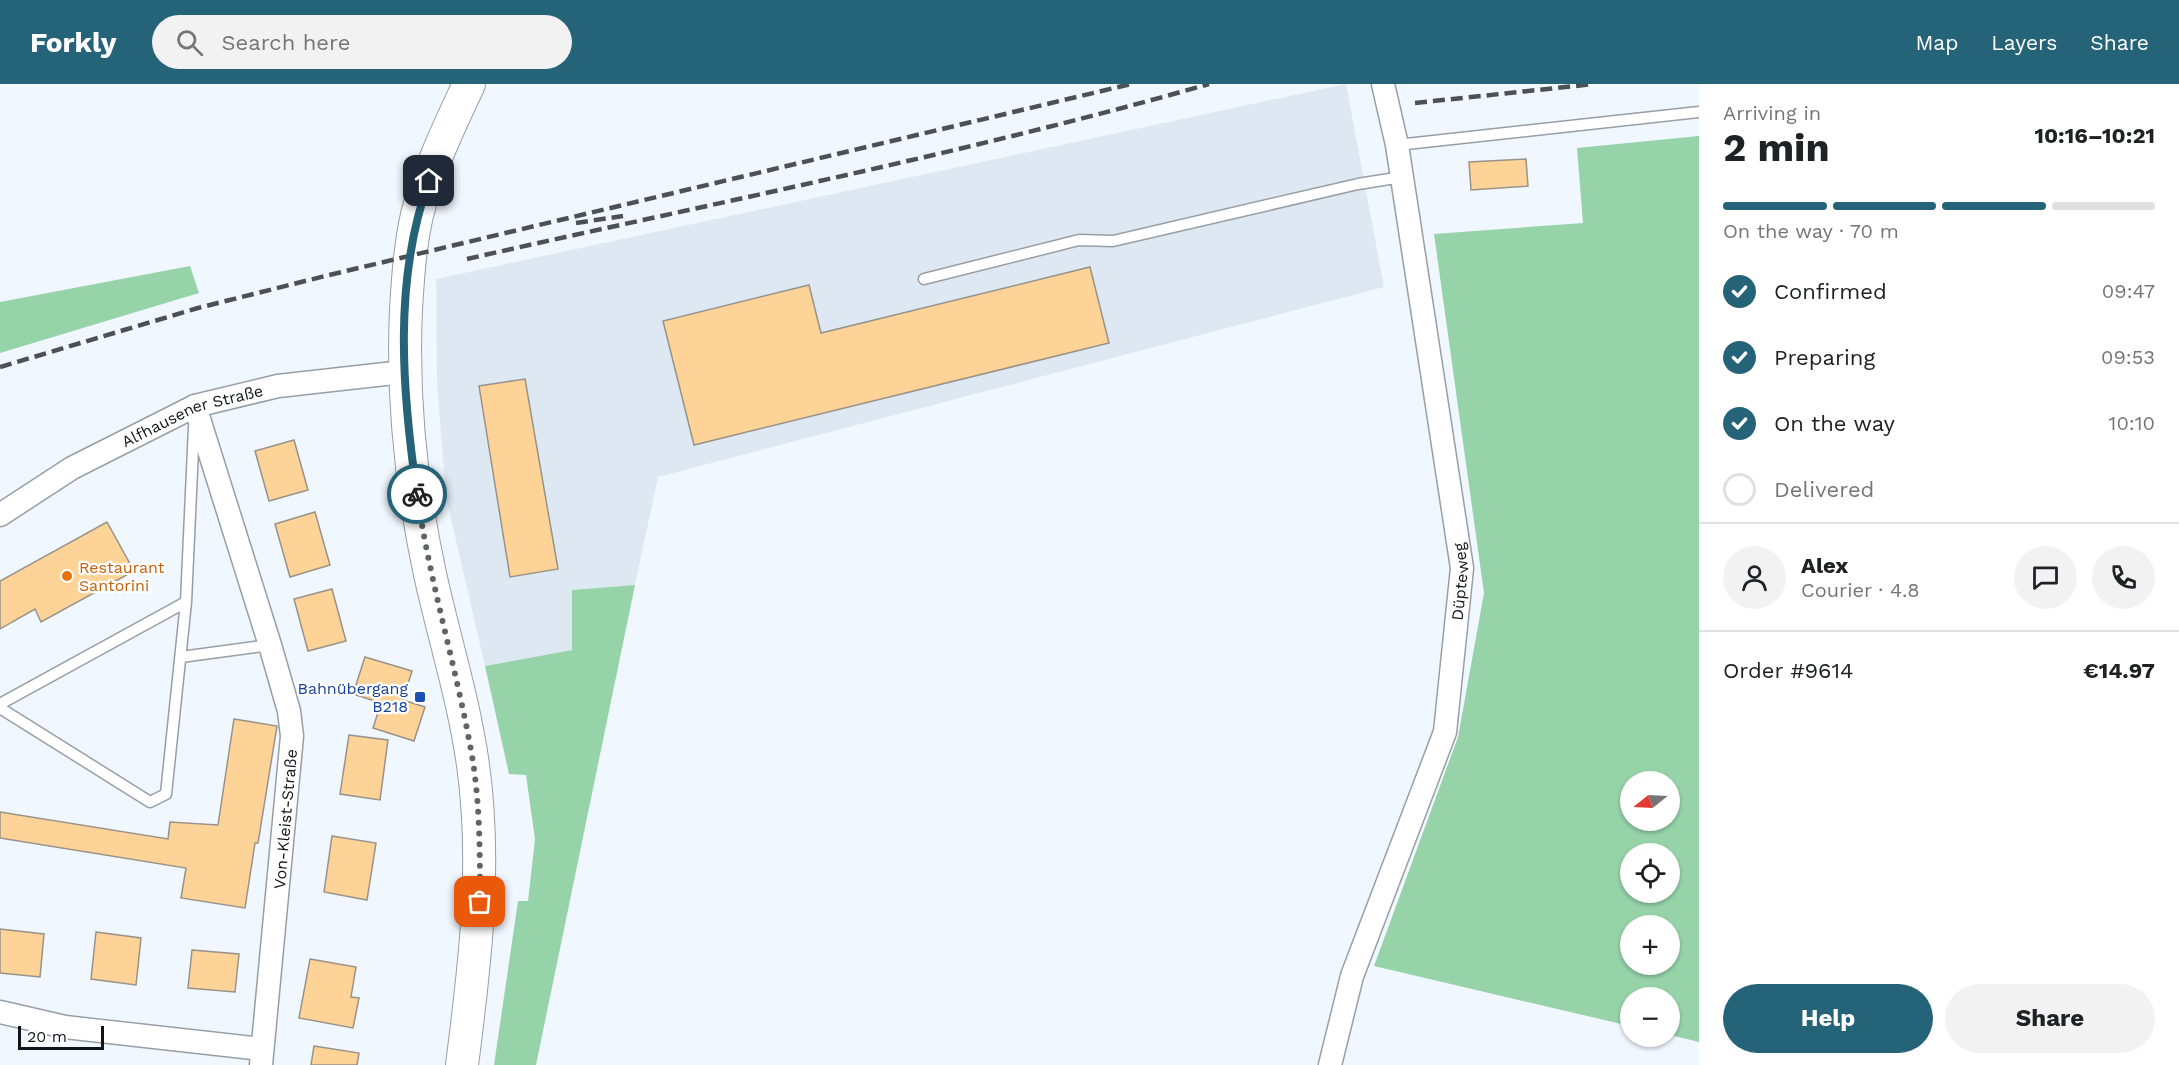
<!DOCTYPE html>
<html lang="en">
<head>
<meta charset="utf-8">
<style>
	:root { --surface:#fff; --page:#f2f2f2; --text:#202124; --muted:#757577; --line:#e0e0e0; --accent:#256379 }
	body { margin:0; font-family:"Work Sans",sans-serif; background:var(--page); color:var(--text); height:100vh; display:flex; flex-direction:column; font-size:22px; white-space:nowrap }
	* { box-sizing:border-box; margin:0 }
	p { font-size:20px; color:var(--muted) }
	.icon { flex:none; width:33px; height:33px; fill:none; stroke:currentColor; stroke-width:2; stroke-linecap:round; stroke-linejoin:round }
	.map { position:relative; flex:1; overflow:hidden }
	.details { display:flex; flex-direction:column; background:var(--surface); width:480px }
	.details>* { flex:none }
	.needle { width:39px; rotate:252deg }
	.tools { position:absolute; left:1620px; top:687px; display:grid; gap:12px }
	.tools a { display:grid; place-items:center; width:60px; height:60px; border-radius:50%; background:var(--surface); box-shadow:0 2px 4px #0004; font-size:30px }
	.scale { position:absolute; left:18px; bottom:15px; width:86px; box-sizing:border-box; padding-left:6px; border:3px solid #121518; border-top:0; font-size:16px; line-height:21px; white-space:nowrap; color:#121518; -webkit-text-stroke:4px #fff; paint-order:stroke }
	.pin { position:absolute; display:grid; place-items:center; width:51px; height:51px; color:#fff; margin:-26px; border-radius:12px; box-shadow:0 3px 9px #0006 }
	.courier { position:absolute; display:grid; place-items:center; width:60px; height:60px; margin:-30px; border:4px solid #256379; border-radius:50%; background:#fff; color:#222; box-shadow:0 2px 8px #0007 }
	.overview em { font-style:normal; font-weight:700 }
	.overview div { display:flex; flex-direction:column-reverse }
	.overview { display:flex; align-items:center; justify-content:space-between; height:102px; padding:0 24px }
	h1 { font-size:39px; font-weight:700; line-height:45px }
	.bar { display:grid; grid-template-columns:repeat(4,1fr); gap:9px 6px; align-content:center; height:72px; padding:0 24px }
	.bar i { height:8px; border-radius:4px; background:var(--line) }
	.bar .current { background:var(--accent) }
	.bar p { grid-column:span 4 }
	.line { display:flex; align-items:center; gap:15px; padding:0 24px; border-top:2px solid var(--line) }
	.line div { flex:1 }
	.round { display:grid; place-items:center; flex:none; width:63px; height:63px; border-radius:32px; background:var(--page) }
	ol { padding:0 24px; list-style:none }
	li { display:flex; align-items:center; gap:18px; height:66px }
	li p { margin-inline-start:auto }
	li .icon { padding:6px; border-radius:50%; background:var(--accent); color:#fff; stroke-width:4 }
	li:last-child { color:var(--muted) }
	li i { width:33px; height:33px; border:3px solid var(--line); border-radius:50% }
	.action { display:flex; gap:12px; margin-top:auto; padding:12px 24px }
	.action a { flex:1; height:69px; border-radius:36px; background:var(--accent); color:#fff; font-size:24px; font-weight:700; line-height:69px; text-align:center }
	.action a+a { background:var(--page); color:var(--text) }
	header { display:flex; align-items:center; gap:36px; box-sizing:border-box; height:84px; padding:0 30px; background:var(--accent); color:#fff }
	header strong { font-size:28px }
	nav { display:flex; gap:33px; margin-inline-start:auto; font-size:21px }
	.search { width:420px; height:54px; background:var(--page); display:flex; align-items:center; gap:15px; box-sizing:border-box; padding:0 21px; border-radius:33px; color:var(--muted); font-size:22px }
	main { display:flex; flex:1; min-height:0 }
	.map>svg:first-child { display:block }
	.built { fill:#dee8f3 }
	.green { fill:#96d3a9; fill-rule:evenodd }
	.building { fill:#fdd398; stroke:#989289; stroke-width:1.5 }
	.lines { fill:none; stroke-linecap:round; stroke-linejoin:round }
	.lane-casing { stroke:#979ea6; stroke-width:13 }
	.street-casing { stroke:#979ea6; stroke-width:25 }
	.secondary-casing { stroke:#979ea6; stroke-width:34 }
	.lane { stroke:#fff; stroke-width:10 }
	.street { stroke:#fff; stroke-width:22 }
	.secondary { stroke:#fff; stroke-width:32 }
	.rail { stroke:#4d5054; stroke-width:4.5; stroke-dasharray:12 6; stroke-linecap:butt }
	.done { stroke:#606468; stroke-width:6; stroke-dasharray:0 10.8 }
	.route { stroke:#256379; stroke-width:8 }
	.food-dot { fill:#e8710a; stroke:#fff; stroke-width:2 }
	.transit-dot { fill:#1a4fb4; stroke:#fff; stroke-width:2 }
	.labels { text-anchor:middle; stroke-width:4.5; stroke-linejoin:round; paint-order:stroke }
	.street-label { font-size:16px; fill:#121518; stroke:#fff }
	.food-label { font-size:16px; fill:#c56008; stroke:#fff; text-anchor:start }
	.transit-label { font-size:16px; fill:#164399; stroke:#fff; text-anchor:end }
</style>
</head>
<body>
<header>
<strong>Forkly</strong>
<div class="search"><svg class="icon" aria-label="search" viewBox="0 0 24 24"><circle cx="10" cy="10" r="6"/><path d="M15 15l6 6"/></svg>Search here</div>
<nav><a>Map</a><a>Layers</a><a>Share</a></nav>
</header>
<main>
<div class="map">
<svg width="1699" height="981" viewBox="0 0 1699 981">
	<rect width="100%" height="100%" fill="#f1f7fe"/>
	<path class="built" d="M1346 0 1384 203 658 393 635 501 572 506V566L485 582 446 413 437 300 436 195Z"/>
	<path class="green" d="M1699 52V958L1670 951V914H1630V942L1374 882 1458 653 1484 509 1434 150 1583 139 1577 64ZM1630 698H1670V736H1630ZM1630 770H1670V808H1630ZM1630 842H1670V880H1630Z
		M190 182 199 209 0 269V218Z
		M635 501 536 981H494L518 817H528L535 755 526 691 509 690 485 582 572 566V506Z"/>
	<path class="building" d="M1526 75 1528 102 1471 106 1469 78Z
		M1090 183 1109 259 694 361 663 237 809 201 821 249Z
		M525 295 558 485 510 493 479 302Z
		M294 356 308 406 269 417 255 367Z
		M315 428 330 481 290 493 275 440Z
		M107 438 134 487 41 538 35 525 0 545V497Z
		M332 505 346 557 308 567 294 515Z
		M365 573 412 587 403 616 425 623 414 657 373 644 381 619 353 610Z
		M234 635 277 642 258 759H255L245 824 181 814 186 784 0 754V728L168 755 170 738 218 741Z
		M349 651 388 656 380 716 340 710Z
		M332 752 376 759 367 816 324 808Z
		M0 845 44 850 40 893 0 889Z
		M96 848 141 854 136 901 91 895Z
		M192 866 239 870 235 908 188 904Z
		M310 875 356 883 351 913 359 914 353 944 299 934Z
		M314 962 359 969 357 981H311Z"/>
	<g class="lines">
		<g class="lane-casing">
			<path id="lane" d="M1397 61 1699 28
				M924 195 1079 156 1113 157 1358 100 1402 93
				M181 573 270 561
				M0 620 186 518
				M0 624 150 718 166 710 186 518 194 343"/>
		</g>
		<g class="street-casing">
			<g id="street">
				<path d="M195 322 270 561 289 627 292 652 261 981"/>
				<path id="s1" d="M0 431 72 384 195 322 278 302 403 288"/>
				<path d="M0 928 65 943 261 965"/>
				<path id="s2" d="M1330 981 1352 892 1445 648 1462 484 1397 61 1383 0"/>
			</g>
		</g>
		<g class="secondary-casing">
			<path id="secondary" d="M462 981C475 880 487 782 473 681 464 616 444 554 430 490 411 402 402 314 406 225 408 193 410 162 417 131 428 86 450 41 469 0"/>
		</g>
		<use href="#lane" class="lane"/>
		<use href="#street" class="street"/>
		<use href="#secondary" class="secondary"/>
		<path class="rail" d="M1415 19 1594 0
			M576 139 623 132
			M467 175C714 119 964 70 1209 0
			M0 283 198 224 325 192 1131 0"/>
	</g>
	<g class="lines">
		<path class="done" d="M417 410C430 501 458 588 473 678 480 724 480 771 480 818"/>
		<path class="route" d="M417 410C402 307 393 196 429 97"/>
	</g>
	<circle class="food-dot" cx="67" cy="492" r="6"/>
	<rect class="transit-dot" x="414" y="607" width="12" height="12" rx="3"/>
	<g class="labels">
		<g class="street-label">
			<text dy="6" stroke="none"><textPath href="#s1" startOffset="218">Alfhausener Straße</textPath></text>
			<text dy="6" stroke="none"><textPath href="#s2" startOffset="504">Düpteweg</textPath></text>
			<text transform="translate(285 735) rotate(-85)" y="6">Von-Kleist-Straße</text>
		</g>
		<g class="food-label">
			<text x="79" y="489">Restaurant<tspan x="79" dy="18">Santorini</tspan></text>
		</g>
		<g class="transit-label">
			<text x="408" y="610">Bahnübergang<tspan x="408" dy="18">B218</tspan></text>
		</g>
	</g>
</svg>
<div class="tools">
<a><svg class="needle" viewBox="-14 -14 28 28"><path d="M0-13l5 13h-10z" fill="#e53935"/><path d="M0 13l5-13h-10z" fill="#757577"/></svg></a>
<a><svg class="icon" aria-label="locate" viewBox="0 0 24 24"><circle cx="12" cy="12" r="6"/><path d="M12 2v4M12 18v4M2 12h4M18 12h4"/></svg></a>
<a>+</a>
<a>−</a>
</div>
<div class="scale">20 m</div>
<div class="pin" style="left:480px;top:818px;background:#ea580c"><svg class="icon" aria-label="bag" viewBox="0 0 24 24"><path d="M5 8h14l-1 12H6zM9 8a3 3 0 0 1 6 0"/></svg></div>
<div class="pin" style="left:429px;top:97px;background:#1f2937"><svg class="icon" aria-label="home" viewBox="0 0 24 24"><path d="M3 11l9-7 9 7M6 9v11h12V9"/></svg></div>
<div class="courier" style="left:417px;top:410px"><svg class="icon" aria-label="bike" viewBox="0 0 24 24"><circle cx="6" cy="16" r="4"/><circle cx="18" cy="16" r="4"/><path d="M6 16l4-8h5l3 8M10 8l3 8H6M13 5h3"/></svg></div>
</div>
<section class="details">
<div class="overview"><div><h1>2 min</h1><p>Arriving in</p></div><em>10:16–10:21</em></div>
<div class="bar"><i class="current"></i><i class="current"></i><i class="current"></i><i></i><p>On the way · 70 m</p></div>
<ol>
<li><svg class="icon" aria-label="check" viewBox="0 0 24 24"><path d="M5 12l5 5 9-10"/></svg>Confirmed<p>09:47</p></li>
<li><svg class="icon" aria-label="check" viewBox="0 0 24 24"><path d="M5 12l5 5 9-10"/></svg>Preparing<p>09:53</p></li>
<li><svg class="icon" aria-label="check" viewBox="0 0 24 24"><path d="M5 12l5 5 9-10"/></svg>On the way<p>10:10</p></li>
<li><i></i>Delivered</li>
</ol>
<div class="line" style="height:108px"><a class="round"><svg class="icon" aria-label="person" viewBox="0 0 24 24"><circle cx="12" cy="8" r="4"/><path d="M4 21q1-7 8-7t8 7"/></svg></a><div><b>Alex</b><p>Courier · 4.8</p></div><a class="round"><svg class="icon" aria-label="chat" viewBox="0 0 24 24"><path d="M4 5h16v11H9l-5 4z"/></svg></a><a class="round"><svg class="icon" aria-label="phone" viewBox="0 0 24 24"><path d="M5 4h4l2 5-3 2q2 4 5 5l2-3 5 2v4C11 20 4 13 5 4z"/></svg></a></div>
<div class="line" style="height:78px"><div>Order #9614</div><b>€14.97</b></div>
<div class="action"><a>Help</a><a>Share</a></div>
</section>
</main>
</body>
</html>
